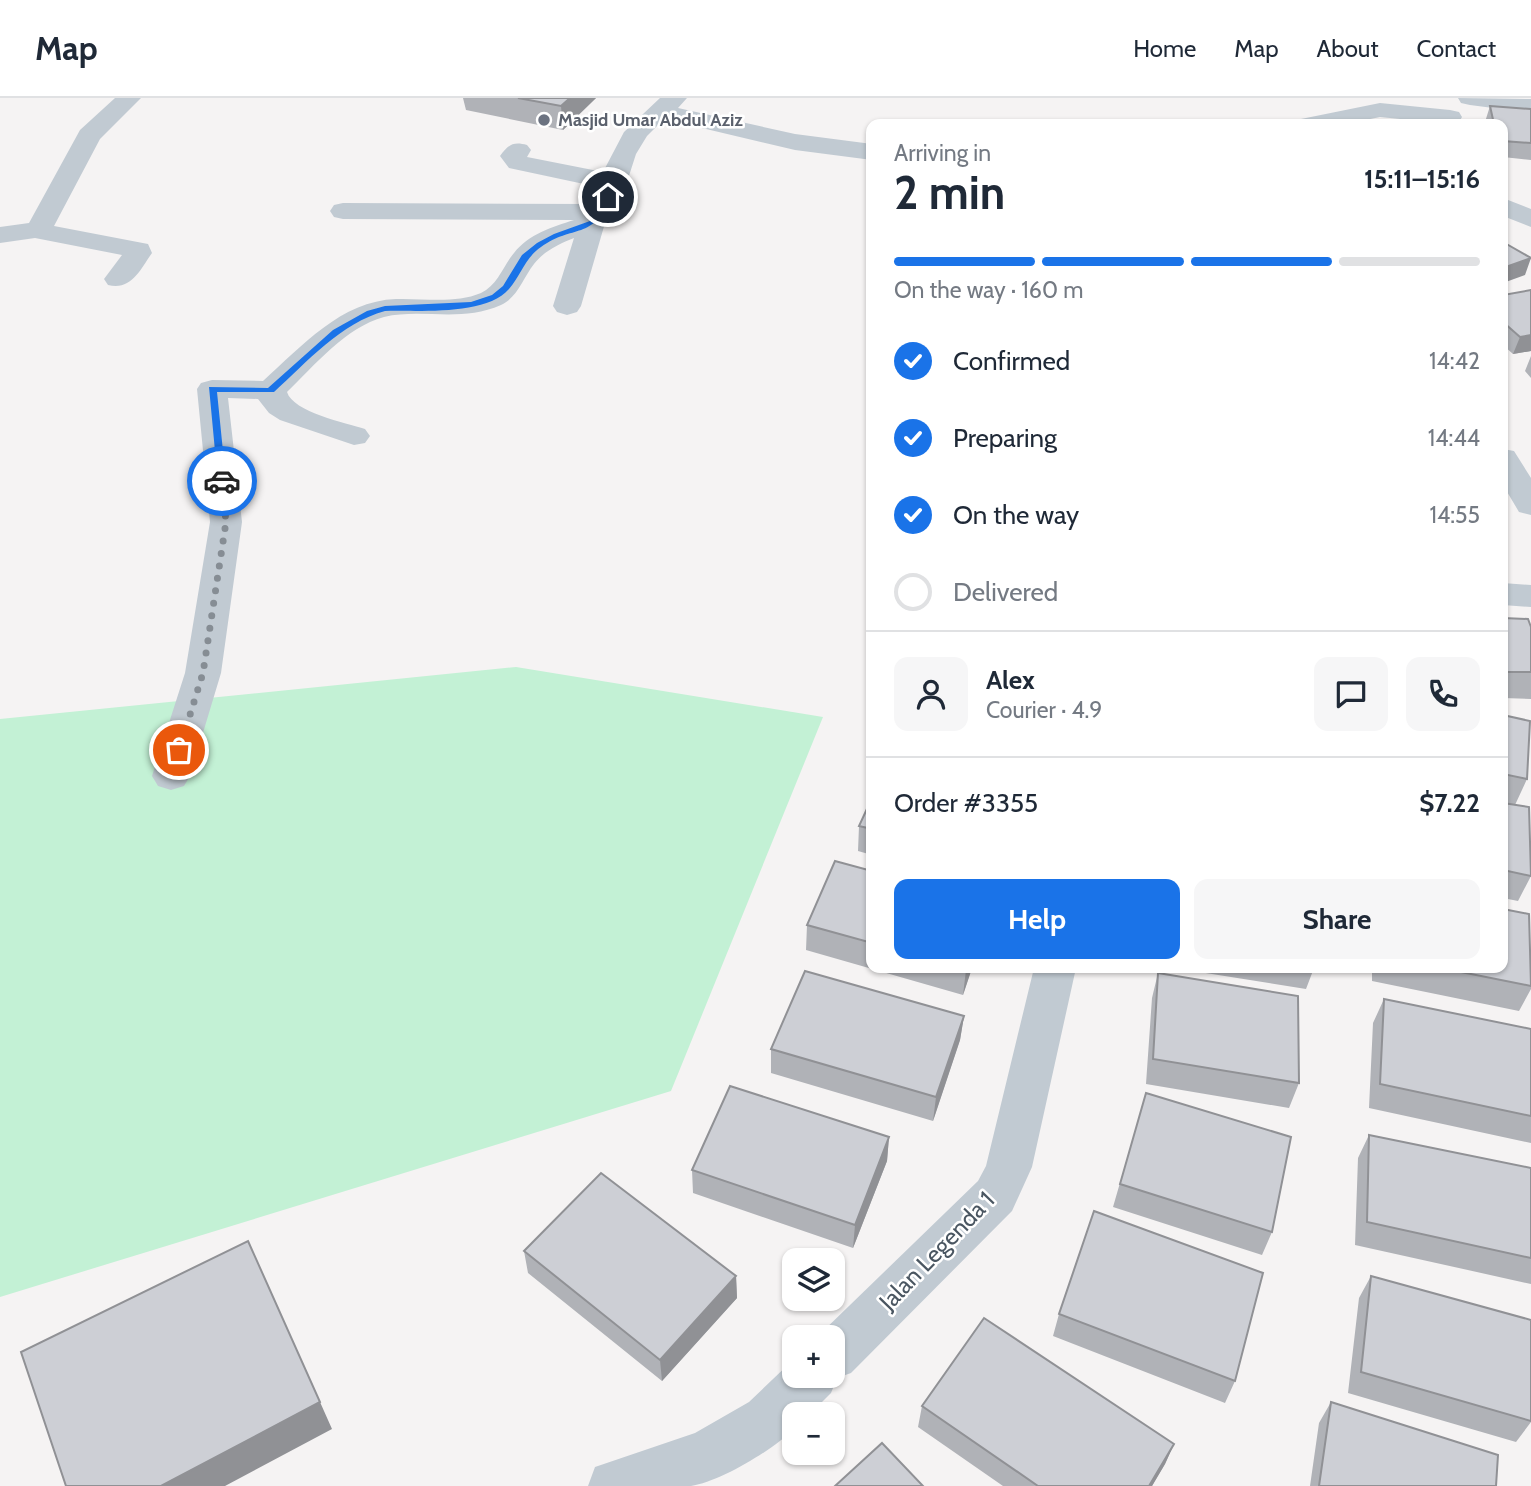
<!DOCTYPE html>
<html lang="en">
<head>
<meta charset="utf-8">
<style>
	:root { --surface:#fff; --page:#f6f6f7; --text:#1f2937; --muted:#747a83; --line:#e0e1e3; --accent:#1a73e8 }
	body { margin:0; font-family:Cabin,sans-serif; background:var(--page); color:var(--text); height:100vh; display:flex; flex-direction:column; font-size:26px; white-space:nowrap }
	* { box-sizing:border-box; margin:0 }
	p { font-size:23px; color:var(--muted) }
	.icon { flex:none; width:38px; height:38px; fill:none; stroke:currentColor; stroke-width:2; stroke-linecap:round; stroke-linejoin:round }
	.map { position:relative; flex:1; overflow:hidden }
	.drawer { position:absolute; left:866px; top:21px; width:642px; height:854px; display:flex; flex-direction:column; background:var(--surface); border-radius:14px; box-shadow:0 2px 5px #0004 }
	.drawer>* { flex:none }
	.buttons { position:absolute; left:782px; top:1150px; display:grid; gap:14px }
	.buttons a { display:grid; place-items:center; width:63px; height:63px; border-radius:14px; background:var(--surface); box-shadow:0 2px 5px #0004; font-size:35px }
	.pin { position:absolute; display:grid; place-items:center; width:60px; height:60px; color:#fff; margin:-30px; border:4px solid #fff; border-radius:50%; box-shadow:0 2px 7px #0007 }
	.courier { position:absolute; display:grid; place-items:center; width:70px; height:70px; margin:-35px; border:5px solid #1a73e8; border-radius:50%; background:#fff; color:#222; box-shadow:0 2px 9px #0007 }
	.overview em { font-style:normal; font-weight:800 }
	.overview div { display:flex; flex-direction:column-reverse }
	.overview { display:flex; align-items:center; justify-content:space-between; height:119px; padding:0 28px }
	h1 { font-size:46px; font-weight:800; line-height:52px }
	.bar { display:grid; grid-template-columns:repeat(4,1fr); gap:10px 7px; align-content:center; height:84px; padding:0 28px }
	.bar i { height:9px; border-radius:5px; background:var(--line) }
	.bar .on { background:var(--accent) }
	.bar p { grid-column:span 4 }
	.line { display:flex; align-items:center; gap:18px; padding:0 28px; border-top:2px solid var(--line) }
	.line div { flex:1 }
	.round { display:grid; place-items:center; flex:none; width:74px; height:74px; border-radius:14px; background:var(--page) }
	ol { padding:0 28px; list-style:none }
	li { display:flex; align-items:center; gap:21px; height:77px }
	li p { margin-inline-start:auto }
	li .icon { padding:7px; border-radius:50%; background:var(--accent); color:#fff; stroke-width:4 }
	li:last-child { color:var(--muted) }
	li i { width:38px; height:38px; border:4px solid var(--line); border-radius:50% }
	.cta { display:flex; gap:14px; margin-top:auto; padding:14px 28px }
	.cta a { flex:1; height:80px; border-radius:14px; background:var(--accent); color:#fff; font-size:28px; font-weight:800; line-height:80px; text-align:center }
	.cta a+a { background:var(--page); color:var(--text) }
	header { display:flex; align-items:center; gap:42px; box-sizing:border-box; height:98px; padding:0 35px; background:var(--surface); border-bottom:2px solid var(--line) }
	header strong { font-size:33px }
	nav { display:flex; gap:38px; margin-inline-start:auto; font-size:24px }
	.map>svg:first-child { display:block }
	.green { fill:#c3f1d5 }
	.lines { fill:none; stroke-linecap:round; stroke-linejoin:round }
	.minor { fill:#c1cad2; fill-rule:evenodd }
	.wall { fill:#b0b2b7 }
	.shaded-wall { fill:#909195 }
	.building { fill:#cdcfd5; stroke:#909195; stroke-width:2 }
	.route { fill:#1a73e8 }
	.done { stroke:#868d94; stroke-width:7; stroke-dasharray:0 12.6 }
	.worship-dot { fill:#6b7280; stroke:#fff; stroke-width:2.5 }
	.labels { text-anchor:middle; stroke-width:5; stroke-linejoin:round; paint-order:stroke }
	.far-worship-label { font-size:18px; font-weight:bold; fill:#5b616d; stroke:#fff; text-anchor:start }
	.near-street-label { font-size:24px; fill:#4a5661; stroke:#fff }
</style>
</head>
<body>
<header>
<strong>Map</strong>
<nav><a>Home</a><a>Map</a><a>About</a><a>Contact</a></nav>
</header>
<div class="map">
<svg width="1531" height="1388" viewBox="0 0 1531 1388">
	<rect width="100%" height="100%" fill="#f5f3f3"/>
	<path class="green" d="M516 569 823 619 671 993 0 1199V621Z"/>
	<g class="lines">
		<path class="minor" d="M115 0H141L100 41 54 128 148 146 152 155C140 172 131 193 108 187L104 181 122 157 35 140 0 145V129L29 125 80 32Z
			M660 0H687L678 10 795 36 872 46V62L795 52 664 21 647 38 636 56 627 84 605 125 581 208 577 214 567 217 557 214 553 208 574 140C559 146 544 153 534 166 523 180 518 199 501 207 460 225 422 210 384 219 346 229 314 268 287 294 293 314 346 325 365 331L370 338 365 345 354 347 280 322 269 315 258 301 228 300 242 424 221 575 190 678 184 688 171 692 158 688 152 678 185 575 210 424 197 291 201 285 212 282 263 283C302 248 341 203 396 201 423 200 455 206 481 195 498 187 503 168 514 155 529 136 552 129 574 122L343 121 334 119 330 113 334 107 343 105 591 106 598 89 509 70 500 58C508 47 513 43 527 47L531 52 527 59 603 74 624 34Z
			M1458 0 1531 1V15L1470 7 1461 5Z
			M1380 5 1450 12 1459 14 1462 19 1459 24 1450 26 1380 19 1346 26H1298L1301 21Z
			M1503 100 1531 111V129L1503 118Z
			M1503 351 1514 353 1531 380V417L1519 414 1503 387Z
			M1503 485 1531 487V509L1503 507Z
			M1034 870H1076L1032 1069 1012 1113 851 1275 837 1280 831 1295 810 1316H794V1331C774 1351 720 1384 691 1388 658 1388 621 1388 588 1388L595 1369 695 1335 749 1304 794 1261V1278H833V1239H817L978 1083 986 1068Z"/>
	</g>
	<path class="wall" d="M463 0H596L563 32 466 12Z
		M1490 8 1531 11V62L1503 59V26H1486L1485 24Z
		M1531 192V253L1513 256 1503 247V197Z
		M1531 258V280L1525 273Z
		M1503 520 1531 529V601L1503 600Z
		M1503 617 1527 681 1515 707 1503 704Z
		M872 700V757L858 753 859 728Z
		M1503 705 1531 778 1518 803 1503 800Z
		M872 773V870H972L963 897 806 852 807 827Z
		M1531 853V891L1519 913 1372 883V870H1503Z
		M1174 870H1314L1306 891Z
		M1158 875 1299 985 1289 1010 1146 986 1152 900Z
		M1384 901 1531 931V1045L1369 1010 1373 925Z
		M964 918 960 942 933 1023 771 975V951Z
		M1146 995 1272 1134 1262 1157 1113 1109Z
		M1369 1037 1531 1070V1186L1355 1147 1358 1060Z
		M889 1039 887 1063 853 1150 693 1095 692 1072Z
		M524 1153 736 1178 737 1200 662 1283 528 1175Z
		M1371 1178 1531 1222V1324L1516 1344 1348 1295 1359 1200Z
		M1059 1216 1235 1283 1225 1305 1053 1238Z
		M1331 1304 1496 1388H1310L1319 1325Z
		M922 1308 1174 1346 1165 1366 1152 1388H1003L918 1329Z"/>
	<path class="shaded-wall" d="M570 0H596L563 32 561 8Z
		M1531 160 1525 177 1503 185V170Z
		M1531 237V253L1513 256 1520 239Z
		M967 870H972L963 897 966 872Z
		M964 918 960 942 933 1023 936 999Z
		M889 1039 887 1063 853 1150 855 1127Z
		M736 1178 737 1200 662 1283 660 1262Z
		M320 1304 332 1331 225 1388H161Z
		M1174 1346 1165 1366 1152 1388H1149Z"/>
	<path class="building" d="M518 0H570L561 8Z
		M1490 8 1531 11V45L1503 43V26H1494Z
		M1503 144 1531 160 1503 170Z
		M1531 192V237L1520 239 1503 224V197Z
		M1503 520 1528 521 1531 529V574H1503Z
		M1503 617 1530 623 1527 681 1503 676Z
		M872 700V731L859 728Z
		M1503 705 1529 709 1531 778 1503 772Z
		M835 763 872 773V845L807 827Z
		M1503 811 1529 816 1531 888 1441 870H1503Z
		M805 873 964 918 936 999 771 951Z
		M1158 875 1298 898 1299 985 1153 961Z
		M1384 901 1531 931V1018L1380 986Z
		M730 988 889 1039 855 1127 692 1072Z
		M1146 995 1291 1039 1272 1134 1120 1086Z
		M1369 1037 1531 1070V1160L1367 1124Z
		M601 1075 736 1178 660 1262 524 1153Z
		M1094 1113 1263 1175 1235 1283 1059 1216Z
		M248 1143 320 1304 161 1388H66L21 1254Z
		M1371 1178 1531 1222V1323L1361 1274Z
		M984 1220 1174 1346 1149 1388H1038L922 1308Z
		M1331 1304 1498 1357 1496 1388H1319Z
		M882 1345 923 1388H835Z"/>
	<path class="route" d="M608 97 611 99C593 143 573 126 541 149 525 160 521 177 509 191 486 218 419 212 385 213 341 225 307 264 274 294H217L226 383 218 385 209 289 268 290 333 232 367 213 385 208 471 204 492 197 503 188 522 157 537 145 554 136 590 123Z"/>
	<g class="lines">
		<path class="done" d="M179 652 203 575 226 424 222 383"/>
	</g>
	<circle class="worship-dot" cx="544" cy="22" r="7"/>
	<g class="labels">
		<g class="far-worship-label">
			<text x="558" y="28">Masjid Umar Abdul Aziz</text>
		</g>
		<g class="near-street-label">
			<text transform="translate(937 1153) rotate(-46)" y="8">Jalan Legenda 1</text>
		</g>
	</g>
</svg>
<div class="buttons">
<a><svg class="icon" aria-label="layers" viewBox="0 0 24 24"><path d="M12 4l9 5-9 5-9-5zM3 14l9 5 9-5"/></svg></a>
<a>+</a>
<a>−</a>
</div>
<div class="pin" style="left:179px;top:652px;background:#ea580c"><svg class="icon" aria-label="bag" viewBox="0 0 24 24"><path d="M5 8h14l-1 12H6zM9 8a3 3 0 0 1 6 0"/></svg></div>
<div class="pin" style="left:608px;top:99px;background:#1f2937"><svg class="icon" aria-label="home" viewBox="0 0 24 24"><path d="M3 11l9-7 9 7M6 9v11h12V9"/></svg></div>
<div class="courier" style="left:222px;top:383px"><svg class="icon" aria-label="car" viewBox="0 0 24 24"><path d="M5 17H2v-5l4-1 3-4h7l3 4 3 1v5h-3M9 17h6M6 11h13"/><circle cx="7" cy="17" r="2"/><circle cx="17" cy="17" r="2"/></svg></div>
<section class="drawer">
<div class="overview"><div><h1>2 min</h1><p>Arriving in</p></div><em>15:11–15:16</em></div>
<div class="bar"><i class="on"></i><i class="on"></i><i class="on"></i><i></i><p>On the way · 160 m</p></div>
<ol>
<li><svg class="icon" aria-label="check" viewBox="0 0 24 24"><path d="M5 12l5 5 9-10"/></svg>Confirmed<p>14:42</p></li>
<li><svg class="icon" aria-label="check" viewBox="0 0 24 24"><path d="M5 12l5 5 9-10"/></svg>Preparing<p>14:44</p></li>
<li><svg class="icon" aria-label="check" viewBox="0 0 24 24"><path d="M5 12l5 5 9-10"/></svg>On the way<p>14:55</p></li>
<li><i></i>Delivered</li>
</ol>
<div class="line" style="height:126px"><a class="round"><svg class="icon" aria-label="person" viewBox="0 0 24 24"><circle cx="12" cy="8" r="4"/><path d="M4 21q1-7 8-7t8 7"/></svg></a><div><b>Alex</b><p>Courier · 4.9</p></div><a class="round"><svg class="icon" aria-label="chat" viewBox="0 0 24 24"><path d="M4 5h16v11H9l-5 4z"/></svg></a><a class="round"><svg class="icon" aria-label="phone" viewBox="0 0 24 24"><path d="M5 4h4l2 5-3 2q2 4 5 5l2-3 5 2v4C11 20 4 13 5 4z"/></svg></a></div>
<div class="line" style="height:91px"><div>Order #3355</div><b>$7.22</b></div>
<div class="cta"><a>Help</a><a>Share</a></div>
</section>
</div>
</body>
</html>
